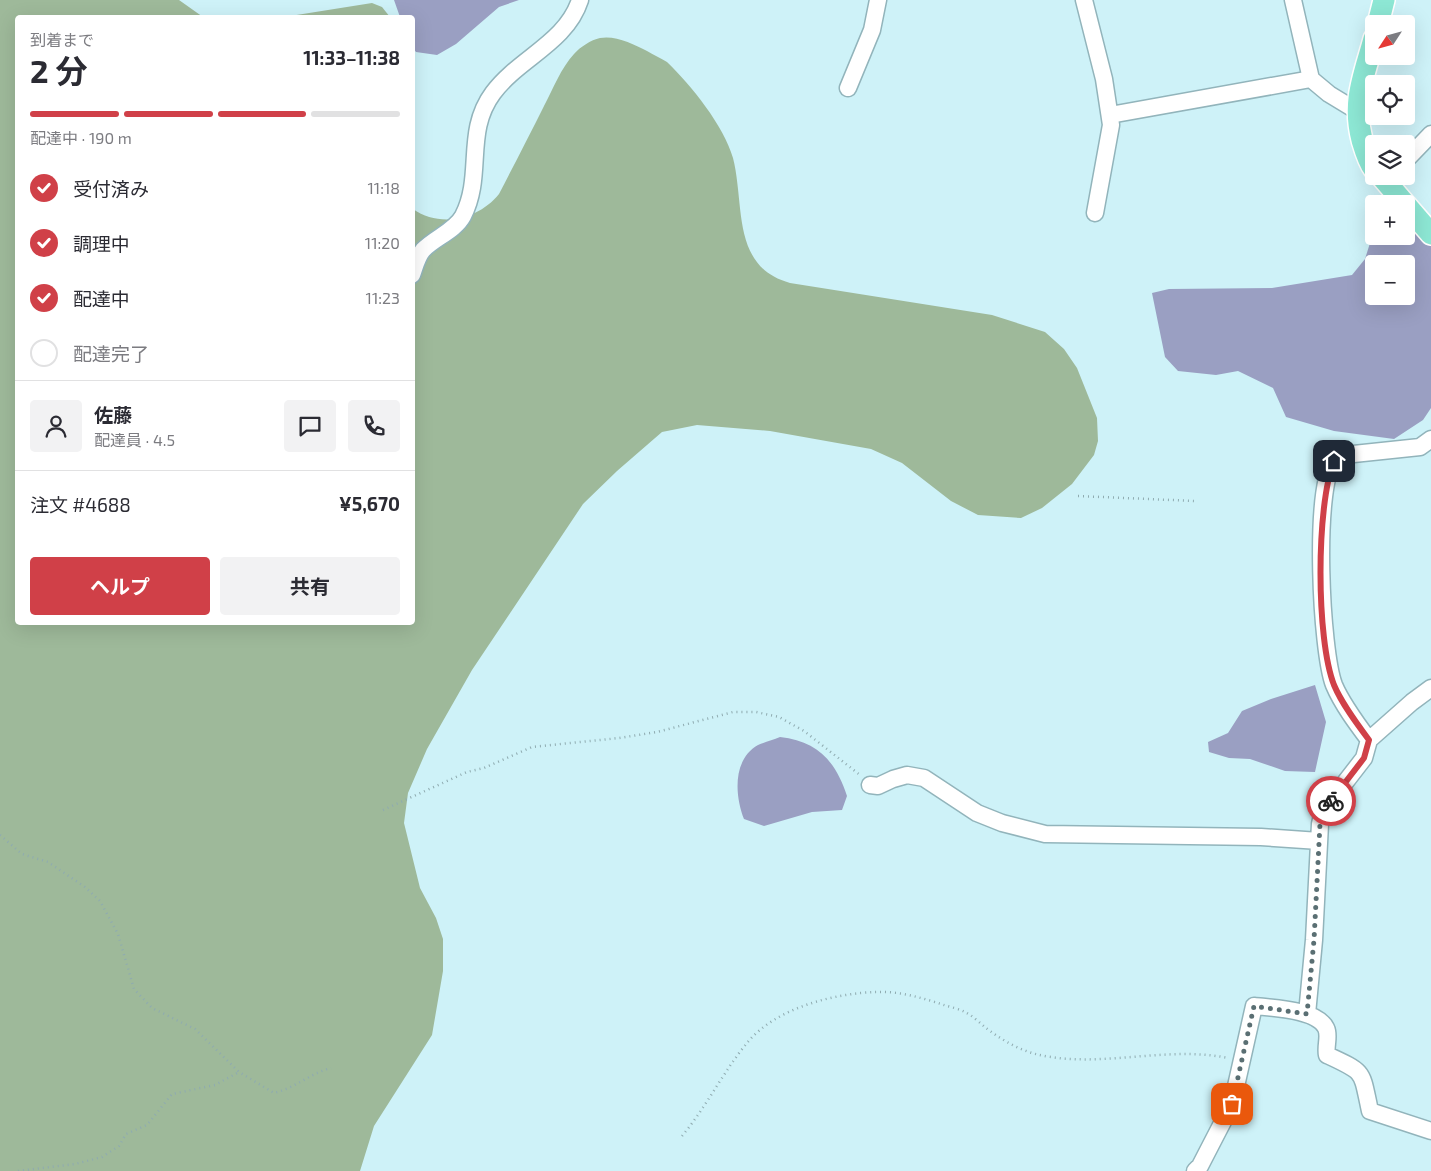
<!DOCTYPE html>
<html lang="ja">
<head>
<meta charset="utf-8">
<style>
	:root { --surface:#fff; --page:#f2f2f3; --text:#2b2b33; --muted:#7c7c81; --line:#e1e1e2; --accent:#d04048 }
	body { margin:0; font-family:"Exo 2","Noto Sans JP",sans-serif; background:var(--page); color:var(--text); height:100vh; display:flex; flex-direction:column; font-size:19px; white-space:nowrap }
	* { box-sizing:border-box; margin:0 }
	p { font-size:16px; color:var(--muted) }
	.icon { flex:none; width:28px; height:28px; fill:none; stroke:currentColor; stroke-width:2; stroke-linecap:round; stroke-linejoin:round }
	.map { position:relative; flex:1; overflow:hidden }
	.drawer { position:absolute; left:15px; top:15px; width:400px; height:610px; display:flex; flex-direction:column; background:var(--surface); border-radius:5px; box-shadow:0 5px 20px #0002 }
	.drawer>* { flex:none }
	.needle { width:32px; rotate:234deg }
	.buttons { position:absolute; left:1365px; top:15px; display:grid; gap:10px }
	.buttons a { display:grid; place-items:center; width:50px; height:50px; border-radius:5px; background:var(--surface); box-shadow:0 5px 20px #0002; font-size:25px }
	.pin { position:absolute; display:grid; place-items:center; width:42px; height:42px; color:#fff; margin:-21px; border-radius:10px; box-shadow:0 2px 8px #0006 }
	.courier { position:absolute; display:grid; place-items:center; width:50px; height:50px; margin:-25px; border:4px solid #d04048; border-radius:50%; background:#fff; color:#222; box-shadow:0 1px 6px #0007 }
	.summary em { font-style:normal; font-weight:700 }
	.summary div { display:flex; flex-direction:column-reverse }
	.summary { display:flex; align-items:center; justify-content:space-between; height:85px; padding:0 15px }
	h1 { font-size:32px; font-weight:700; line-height:38px }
	.bar { display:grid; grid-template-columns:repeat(4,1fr); gap:8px 5px; align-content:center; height:60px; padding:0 15px }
	.bar i { height:6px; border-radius:4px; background:var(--line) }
	.bar .on { background:var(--accent) }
	.bar p { grid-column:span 4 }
	.line { display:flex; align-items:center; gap:12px; padding:0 15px; border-top:1px solid var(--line) }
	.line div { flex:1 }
	.round { display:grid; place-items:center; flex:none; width:52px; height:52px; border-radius:5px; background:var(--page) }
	ol { padding:0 15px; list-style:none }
	li { display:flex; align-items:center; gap:15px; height:55px }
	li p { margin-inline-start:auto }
	li .icon { padding:5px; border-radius:50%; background:var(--accent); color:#fff; stroke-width:4 }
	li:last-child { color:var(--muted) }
	li i { width:28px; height:28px; border:2px solid var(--line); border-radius:50% }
	.button { display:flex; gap:10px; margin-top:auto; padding:10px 15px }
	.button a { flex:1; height:58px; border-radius:5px; background:var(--accent); color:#fff; font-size:20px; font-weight:700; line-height:58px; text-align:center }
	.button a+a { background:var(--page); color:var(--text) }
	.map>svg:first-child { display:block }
	.forest { fill:#9eb99a }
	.water { fill:#9a9fc2; fill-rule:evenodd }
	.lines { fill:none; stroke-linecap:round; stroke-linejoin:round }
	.minor-casing { stroke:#92b4bb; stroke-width:19 }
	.major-casing { stroke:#fff; stroke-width:24 }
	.path { stroke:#8fabb0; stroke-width:2.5; stroke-dasharray:1 4; stroke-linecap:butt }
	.minor { stroke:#fff; stroke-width:16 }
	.major { stroke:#8de7d4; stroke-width:21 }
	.done { stroke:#5a6f73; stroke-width:5; stroke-dasharray:0 9 }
	.route { stroke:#d04048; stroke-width:6 }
</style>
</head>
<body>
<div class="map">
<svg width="1431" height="1171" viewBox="0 0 1431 1171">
	<rect width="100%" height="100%" fill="#cef2f8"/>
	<path class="forest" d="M0 0H179L203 17 18 18V622H412L413 209C440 228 478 220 499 194 514 165 529 136 544 106 553 89 561 68 574 54 580 47 591 40 600 38 615 35 634 44 647 51 653 55 661 58 667 62 691 85 724 126 733 158 745 205 731 267 790 283L992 315 1045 332 1064 349 1077 368 1097 418 1098 441 1094 455 1072 484 1042 508 1021 518 978 515 951 501 902 463 871 449 770 431 697 425 662 432 617 471 583 504 472 670 427 749 408 793 404 823 420 888 436 918 443 939V971L432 1035 374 1126 360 1171H0Z
		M372 3 382 7 390 17H284Z"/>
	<path class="water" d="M394 0H519L499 7 456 44 437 55 416 52 413 48 412 18 400 17Z
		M1410 223 1431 244V408L1423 420 1394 439 1334 431 1286 417 1273 388 1238 371 1216 375 1178 371 1165 357 1152 293 1169 289 1272 288 1352 275 1365 259 1370 243 1383 236H1406V225ZM1374 264H1406V296H1374Z
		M1315 685 1326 722 1315 772 1285 771 1250 759 1229 758 1209 752 1208 742 1228 733 1242 711 1271 699Z
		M780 737C818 741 836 762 847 796L842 810 812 812 764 826 744 819C735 796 732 760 758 745 765 742 773 740 780 737Z"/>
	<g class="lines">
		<g class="minor-casing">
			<path id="minor" d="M1084 0 1104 79 1111 125 1095 213
				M1293 0 1311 79 1329 94 1357 111
				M848 88 872 30 878 0
				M1110 115 1311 79
				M1406 160 1431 134
				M412 275C415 267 417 257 423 250 434 238 455 231 463 216 484 175 464 132 493 93 519 58 566 43 580 0
				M1369 740C1357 724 1342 704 1334 685 1321 651 1313 489 1334 461 1336 459 1341 457 1344 455L1420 447 1431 439
				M870 785 878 786 893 779 907 775 924 778 977 813 1002 823 1045 834 1261 837 1319 841
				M1307 1014 1314 940 1320 824 1323 811 1364 758 1369 740 1412 702 1431 688
				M1195 1171 1200 1166 1232 1104 1254 1006C1272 1008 1317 1009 1326 1028 1330 1036 1325 1046 1327 1055 1366 1073 1361 1070 1370 1111L1431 1131"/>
		</g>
		<g class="major-casing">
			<path id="major" d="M1378 24 1384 0
				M1374 39C1364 76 1352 101 1362 140 1365 150 1368 161 1374 169
				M1381 176 1405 204
				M1406 205 1431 234"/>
		</g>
		<path class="path" d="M1078 496 1195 501
			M383 810 467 772 484 768 532 747 619 738 657 732 733 712H756L779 717 804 731 860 775
			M0 835 22 854 48 862 85 887 100 901 118 934 134 989 152 1008 195 1029 239 1072 274 1093C295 1088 311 1073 331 1068
			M682 1136C707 1106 723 1072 747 1043 775 1008 835 993 877 992 899 991 923 998 944 1005 951 1007 959 1009 965 1012 973 1016 980 1023 986 1028 1006 1043 1026 1054 1051 1057 1109 1066 1170 1046 1228 1058
			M18 1171 75 1164 102 1157 119 1146 126 1134 147 1125 172 1094 215 1085 239 1072"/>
		<use href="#minor" class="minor"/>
		<use href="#major" class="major"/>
	</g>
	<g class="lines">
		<path class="done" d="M1232 1104 1254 1006 1307 1014 1314 940 1320 824 1324 811 1331 801"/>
		<path class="route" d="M1331 801 1364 758 1369 740C1357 724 1342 704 1334 685 1316 639 1316 506 1334 461"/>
	</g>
</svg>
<div class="buttons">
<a><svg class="needle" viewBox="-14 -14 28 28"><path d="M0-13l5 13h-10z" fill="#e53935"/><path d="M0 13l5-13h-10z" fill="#7c7c81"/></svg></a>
<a><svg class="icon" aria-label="locate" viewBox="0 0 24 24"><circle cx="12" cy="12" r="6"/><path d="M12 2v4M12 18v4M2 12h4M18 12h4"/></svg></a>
<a><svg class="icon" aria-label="layers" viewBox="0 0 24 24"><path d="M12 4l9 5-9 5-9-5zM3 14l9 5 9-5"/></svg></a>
<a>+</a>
<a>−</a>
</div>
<div class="pin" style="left:1232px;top:1104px;background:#ea580c"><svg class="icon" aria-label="bag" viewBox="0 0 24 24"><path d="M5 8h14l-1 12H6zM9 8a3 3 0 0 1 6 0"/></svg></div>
<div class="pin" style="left:1334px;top:461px;background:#1f2937"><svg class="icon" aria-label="home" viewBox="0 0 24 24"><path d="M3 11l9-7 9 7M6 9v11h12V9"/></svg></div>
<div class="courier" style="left:1331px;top:801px"><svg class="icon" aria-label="bike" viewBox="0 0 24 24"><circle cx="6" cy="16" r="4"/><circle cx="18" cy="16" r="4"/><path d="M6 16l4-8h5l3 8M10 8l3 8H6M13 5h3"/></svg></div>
<section class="drawer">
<div class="summary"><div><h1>2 分</h1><p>到着まで</p></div><em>11:33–11:38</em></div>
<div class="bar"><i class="on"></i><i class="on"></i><i class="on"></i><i></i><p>配達中 · 190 m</p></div>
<ol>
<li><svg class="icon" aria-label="check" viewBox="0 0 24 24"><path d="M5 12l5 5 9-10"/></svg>受付済み<p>11:18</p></li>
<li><svg class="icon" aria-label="check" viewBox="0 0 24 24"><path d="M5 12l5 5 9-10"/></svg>調理中<p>11:20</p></li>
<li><svg class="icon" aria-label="check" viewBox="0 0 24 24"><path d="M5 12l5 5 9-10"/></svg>配達中<p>11:23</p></li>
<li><i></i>配達完了</li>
</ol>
<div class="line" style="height:90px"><a class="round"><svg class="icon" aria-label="person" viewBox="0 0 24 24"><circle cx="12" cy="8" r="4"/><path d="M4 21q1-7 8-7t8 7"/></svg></a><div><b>佐藤</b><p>配達員 · 4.5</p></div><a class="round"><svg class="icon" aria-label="chat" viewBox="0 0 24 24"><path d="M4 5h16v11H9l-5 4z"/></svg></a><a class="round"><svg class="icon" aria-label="phone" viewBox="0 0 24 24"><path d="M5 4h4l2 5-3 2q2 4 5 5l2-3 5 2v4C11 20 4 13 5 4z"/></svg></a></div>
<div class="line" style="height:65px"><div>注文 #4688</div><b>¥5,670</b></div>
<div class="button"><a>ヘルプ</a><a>共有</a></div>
</section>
</div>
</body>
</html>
